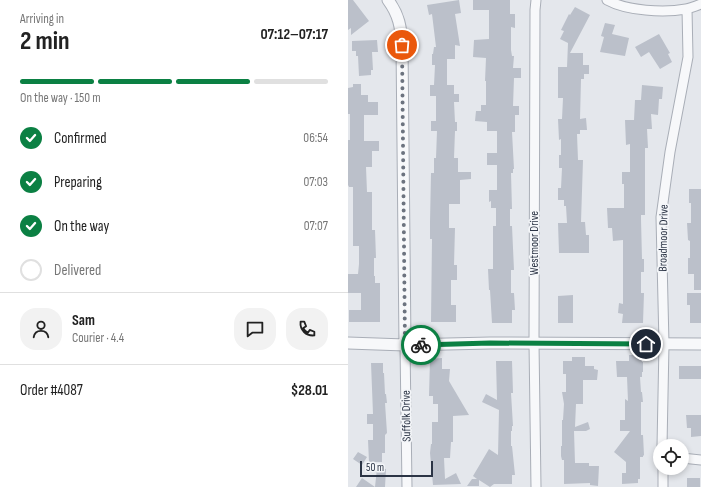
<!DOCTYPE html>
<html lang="en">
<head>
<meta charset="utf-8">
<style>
	:root { --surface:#fff; --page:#f2f2f2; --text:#222; --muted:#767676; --line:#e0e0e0; --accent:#0b8043 }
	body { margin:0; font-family:"Sofia Sans Condensed",sans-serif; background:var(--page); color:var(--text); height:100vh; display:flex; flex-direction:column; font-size:15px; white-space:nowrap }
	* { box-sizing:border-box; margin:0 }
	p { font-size:13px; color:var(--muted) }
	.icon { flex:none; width:22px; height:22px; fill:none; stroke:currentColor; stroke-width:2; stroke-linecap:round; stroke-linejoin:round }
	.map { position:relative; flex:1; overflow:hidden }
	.sheet { display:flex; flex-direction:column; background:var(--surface); width:348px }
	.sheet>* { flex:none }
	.fabs { position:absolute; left:305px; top:439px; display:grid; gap:8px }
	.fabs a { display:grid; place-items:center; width:36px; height:36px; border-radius:50%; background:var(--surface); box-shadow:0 2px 6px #0003; font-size:20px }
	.scale { position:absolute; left:12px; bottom:10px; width:73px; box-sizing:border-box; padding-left:4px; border:2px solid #2b3445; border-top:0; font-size:11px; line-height:14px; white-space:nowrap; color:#2b3445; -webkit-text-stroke:3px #f4f6f9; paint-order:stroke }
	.pin { position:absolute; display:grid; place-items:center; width:34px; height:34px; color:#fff; margin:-17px; border:2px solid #fff; border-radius:50%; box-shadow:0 1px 4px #0007 }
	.courier { position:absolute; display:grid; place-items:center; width:40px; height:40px; margin:-20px; border:3px solid #0b8043; border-radius:50%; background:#fff; color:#222; box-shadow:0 1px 5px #0007 }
	.head em { font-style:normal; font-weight:700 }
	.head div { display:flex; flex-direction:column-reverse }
	.head { display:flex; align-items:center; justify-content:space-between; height:68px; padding:0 20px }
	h1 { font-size:26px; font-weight:700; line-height:30px }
	.bar { display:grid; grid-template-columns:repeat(4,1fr); gap:6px 4px; align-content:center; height:48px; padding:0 20px }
	.bar i { height:5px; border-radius:3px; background:var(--line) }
	.bar .selected { background:var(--accent) }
	.bar p { grid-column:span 4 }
	.line { display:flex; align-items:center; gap:10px; padding:0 20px; border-top:1px solid var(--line) }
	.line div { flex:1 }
	.round { display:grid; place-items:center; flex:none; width:42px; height:42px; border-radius:16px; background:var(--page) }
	ol { padding:0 20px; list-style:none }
	li { display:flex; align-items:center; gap:12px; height:44px }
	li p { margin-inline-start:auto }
	li .icon { padding:4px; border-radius:50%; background:var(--accent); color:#fff; stroke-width:4 }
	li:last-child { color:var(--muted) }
	li i { width:22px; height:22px; border:2px solid var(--line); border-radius:50% }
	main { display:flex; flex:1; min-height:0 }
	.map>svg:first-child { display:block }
	.building { fill:#bbc0ca }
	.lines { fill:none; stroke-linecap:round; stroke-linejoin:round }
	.minor-casing { stroke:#a9aeb7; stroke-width:11 }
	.tertiary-casing { stroke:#a9aeb7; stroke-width:13 }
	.minor { stroke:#f7f8fa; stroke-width:9 }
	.tertiary { stroke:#f7f8fa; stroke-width:11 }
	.done { stroke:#6c737f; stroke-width:4; stroke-dasharray:0 7.2 }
	.route { stroke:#0b8043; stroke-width:5 }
	.labels { text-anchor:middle; stroke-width:3.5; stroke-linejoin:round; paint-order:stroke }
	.street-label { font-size:12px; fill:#2b3445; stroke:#f4f6f9 }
</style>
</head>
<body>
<main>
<section class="sheet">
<div class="head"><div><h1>2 min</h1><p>Arriving in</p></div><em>07:12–07:17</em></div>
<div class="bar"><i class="selected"></i><i class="selected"></i><i class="selected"></i><i></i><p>On the way · 150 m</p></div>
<ol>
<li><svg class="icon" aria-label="check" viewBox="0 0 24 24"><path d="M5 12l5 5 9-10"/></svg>Confirmed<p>06:54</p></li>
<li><svg class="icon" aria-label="check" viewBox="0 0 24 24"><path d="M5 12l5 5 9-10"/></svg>Preparing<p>07:03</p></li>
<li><svg class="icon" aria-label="check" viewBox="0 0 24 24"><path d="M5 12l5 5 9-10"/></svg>On the way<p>07:07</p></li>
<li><i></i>Delivered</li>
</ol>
<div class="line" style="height:72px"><a class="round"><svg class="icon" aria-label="person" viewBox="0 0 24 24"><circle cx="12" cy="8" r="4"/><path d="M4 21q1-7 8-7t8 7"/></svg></a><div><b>Sam</b><p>Courier · 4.4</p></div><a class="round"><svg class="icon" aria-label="chat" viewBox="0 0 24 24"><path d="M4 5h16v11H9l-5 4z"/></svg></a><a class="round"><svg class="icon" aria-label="phone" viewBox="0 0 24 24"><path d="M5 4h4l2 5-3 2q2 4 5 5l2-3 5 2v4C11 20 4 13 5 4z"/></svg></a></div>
<div class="line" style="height:52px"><div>Order #4087</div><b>$28.01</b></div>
</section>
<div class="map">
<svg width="353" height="487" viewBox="0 0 353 487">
	<rect width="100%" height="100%" fill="#e4e7ec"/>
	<path class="building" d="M0 0H5L21 21 3 35V28L0 30Z
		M111 0 113 13 107 14 112 46 107 45V59H99V85H106V94H111V102H106L107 122H109V131H107L106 158H110V172H123V179L112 180V204H101V228H107L106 265H109V280H103V305H108V322H83L84 239H82V222L83 173H86V158H88L89 131H83V121H88V96H82V85H86L87 65H84V54H85L86 47H88L84 14 81 15 79 5Z
		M125 0H162V14H167V28L163 27V50L164 56H166L165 68H173V78H166L165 106H171V115H167V132H164L166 169H165V173H163L164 209H162V226H164L166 270H163V293H166L167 310H164V323H144L142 290H141L140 269H145V226H148V208H143V201L141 202V190H149V165H139V153H149V131H139V122L127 121 128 111H133V105H138V81H137L138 58 125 57 126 40 141 39V10H125Z
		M227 7 242 15 222 53H235V65H241V74H236V79H233L232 119 238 118 239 130H232V134H229L230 160H235L233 222H237L238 235H241V253H211L210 223H219L218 206H216V200H210V188H213L214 168H211V155H213V139L211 140 210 119H214L215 98H210V67H219L220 43 212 39 216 31 213 30 221 14 222 15Z
		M257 23 267 25 264 34 281 38 277 56 252 52 256 37 253 36Z
		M311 34 322 53 320 54 324 62 312 69 301 52 293 57 287 47Z
		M29 40 30 52H24L25 70H23V75L11 76 10 56H8V51H4V41Z
		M5 84H13V95H20V102H30V115H16V141H31V151H24V167H18L19 192H24V230H27L28 258H26V276H27V283H32V322H1V310H13V293H0V274H10L11 264V246H5V187H1L0 185V140H2V114H0V88L5 87Z
		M294 85 315 87 314 99H311L310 115 303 114 304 129H299L300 148H297V215H293V219L294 259H296V272H293V293H296L295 323H274L275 314 270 313 271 303 275 304V240L265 241 264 228H260L259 208H276V184H274V172H282V144L278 145 277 120H286L287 100H293Z
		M341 189H353V290H346V274H340V258H342V241L340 240 339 223H343V203H341Z
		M339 293H353V323H342V305H339Z
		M225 295V323H210V296Z
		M281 355H293L294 362H295V372H294V377H292L293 392H294L295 402H293V435H295L296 455 295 456V457H292V479H290V483L274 484V473H278V462L266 452 282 431H272V420H277V399L280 401 279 377H269L268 361H281Z
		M224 357H237V366H246V369L250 370 249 380H235V404H228L227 427 240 422 242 429 238 431H226L227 463H241V466H251L250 486 242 485V483L216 484V460H214L213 456V446H214V420H215L216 404 214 392H218V374H215V361H224Z
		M94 358V369H102L101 381 121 415 105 416V442H103L102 458H96L97 479 108 473 113 484 85 485 82 453 83 444H84V422H90V404H85V396H81L82 359Z
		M148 361H164L165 393H163L165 426H164V431H163V446H164L167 475H164V484H146L142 487 131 480V486H119L124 479H129L125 476 141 449 150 455 151 410 134 402 138 394 149 400Z
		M23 363H35V373H36L37 394H38L39 403H37L39 433 37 435V453H34V462H21L20 440H25V424H19V414H25Z
		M331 366H353V379H331Z
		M338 415H353V436L343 437V428H339Z
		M10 452 19 457 14 465 5 459Z
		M29 468 38 469 37 487H27Z
		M14 478 27 487H8Z
		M339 478H352V487H339Z"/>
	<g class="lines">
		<g class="minor-casing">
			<path id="minor" d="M188 0 187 10 186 343 188 487
				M259 0C279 11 316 13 338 9 343 8 348 6 353 4
				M57 345 59 487
				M314 446 316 344 313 217 322 152 340 57 339 9
				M334 458 353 460
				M315 468V487"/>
		</g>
		<g class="tertiary-casing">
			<path id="tertiary" d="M40 0C51 15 53 27 54 45L57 345
				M0 343 57 345 142 343 353 344"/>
		</g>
		<use href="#minor" class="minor"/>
		<use href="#tertiary" class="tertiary"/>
	</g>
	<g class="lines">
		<path class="done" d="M54 45 57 345H73"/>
		<path class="route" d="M73 345 142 343 298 344"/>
	</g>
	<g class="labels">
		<g class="street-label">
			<text transform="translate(315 238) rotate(-89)" y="4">Broadmoor Drive</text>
			<text transform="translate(186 243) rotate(-90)" y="4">Westmoor Drive</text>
			<text transform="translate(58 416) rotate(-91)" y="4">Suffolk Drive</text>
		</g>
	</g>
</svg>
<div class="fabs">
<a><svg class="icon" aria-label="locate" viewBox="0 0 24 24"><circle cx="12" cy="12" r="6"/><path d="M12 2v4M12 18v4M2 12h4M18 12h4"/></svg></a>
</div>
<div class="scale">50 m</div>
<div class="pin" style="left:54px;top:45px;background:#ea580c"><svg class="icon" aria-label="bag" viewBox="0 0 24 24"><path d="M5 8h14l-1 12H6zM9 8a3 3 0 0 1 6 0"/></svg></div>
<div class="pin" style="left:298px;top:344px;background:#1f2937"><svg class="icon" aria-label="home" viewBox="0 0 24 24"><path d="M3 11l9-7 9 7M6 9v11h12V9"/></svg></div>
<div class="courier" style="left:73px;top:345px"><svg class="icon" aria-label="bike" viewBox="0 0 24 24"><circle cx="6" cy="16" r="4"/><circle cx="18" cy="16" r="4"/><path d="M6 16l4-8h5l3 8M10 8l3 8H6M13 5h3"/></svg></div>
</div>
</main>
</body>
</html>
